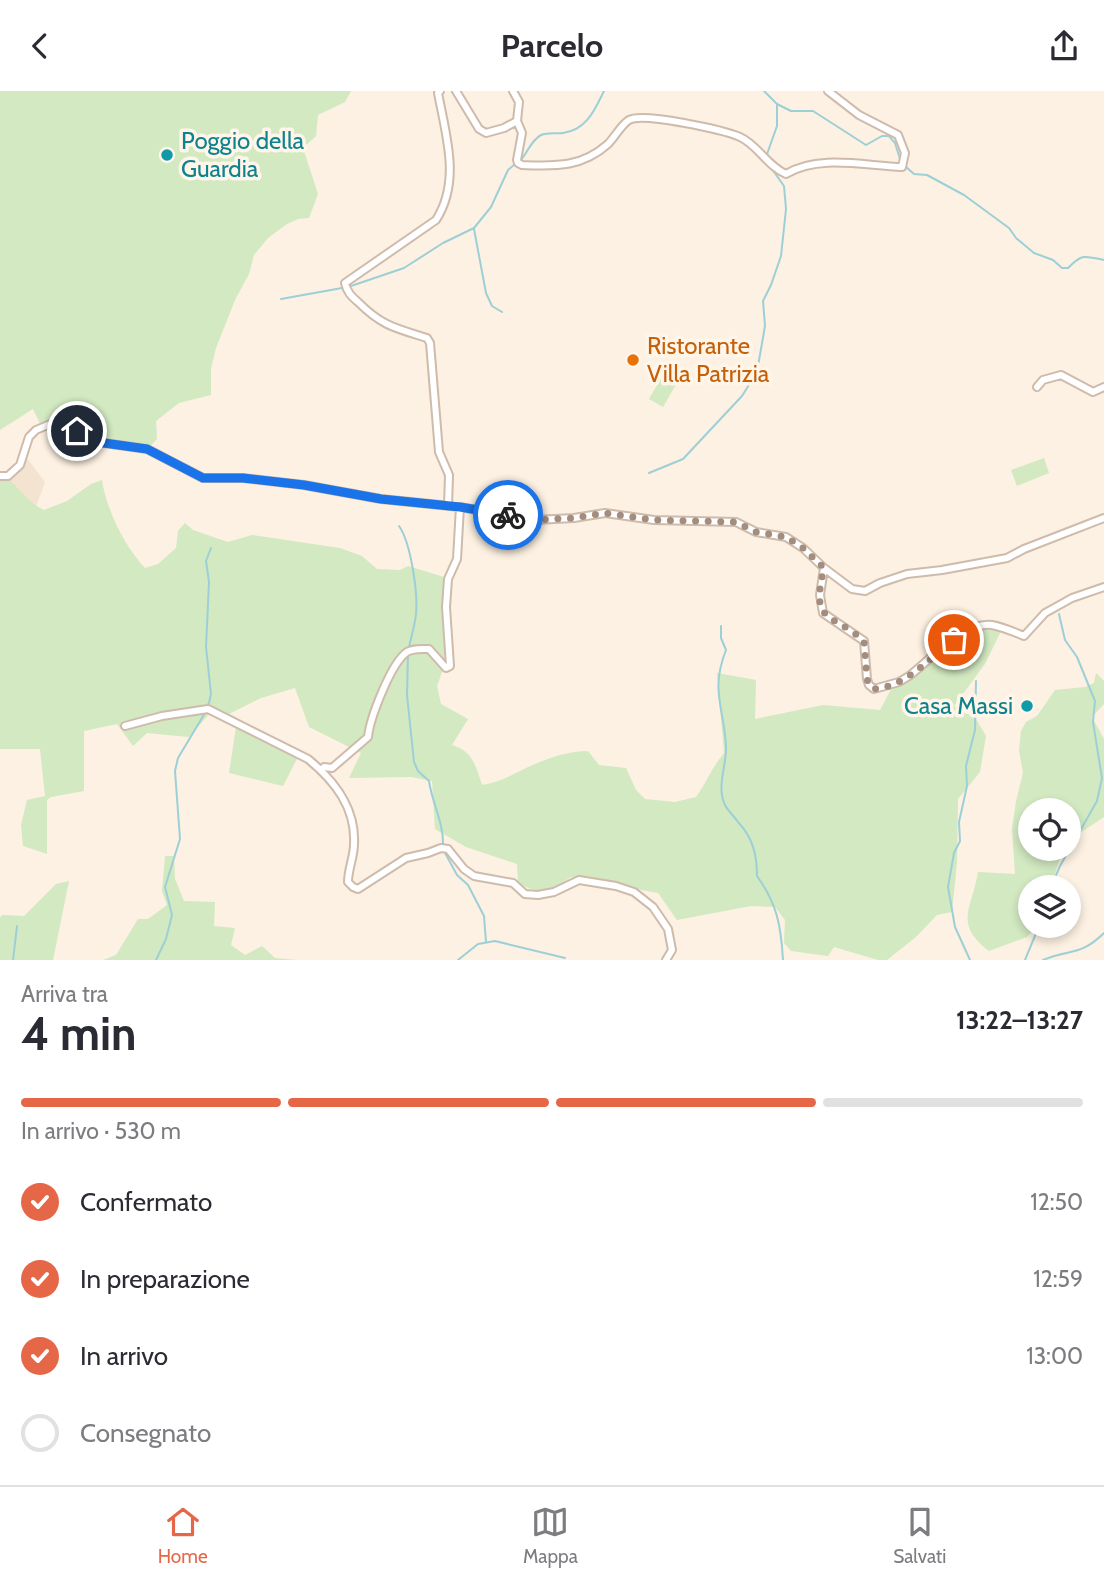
<!DOCTYPE html>
<html lang="it">
<head>
<meta charset="utf-8">
<style>
	:root { --surface:#fff; --page:#f2f2f3; --text:#2b2b33; --muted:#7c7c81; --line:#e1e1e2; --accent:#e66747 }
	body { margin:0; font-family:Cabin,sans-serif; background:var(--page); color:var(--text); height:100vh; display:flex; flex-direction:column; font-size:26px; white-space:nowrap }
	* { box-sizing:border-box; margin:0 }
	p { font-size:23px; color:var(--muted) }
	.icon { flex:none; width:38px; height:38px; fill:none; stroke:currentColor; stroke-width:2; stroke-linecap:round; stroke-linejoin:round }
	.map { position:relative; height:869px; overflow:hidden }
	.panel { display:flex; flex-direction:column; background:var(--surface); flex:1 }
	.panel>* { flex:none }
	.fabs { position:absolute; left:1018px; top:707px; display:grid; gap:14px }
	.fabs a { display:grid; place-items:center; width:63px; height:63px; border-radius:50%; background:var(--surface); box-shadow:0 4px 10px #0003; font-size:35px }
	.pin { position:absolute; display:grid; place-items:center; width:60px; height:60px; color:#fff; margin:-30px; border:4px solid #fff; border-radius:50%; box-shadow:0 2px 7px #0007 }
	.courier { position:absolute; display:grid; place-items:center; width:70px; height:70px; margin:-35px; border:5px solid #1a73e8; border-radius:50%; background:#fff; color:#222; box-shadow:0 2px 9px #0007 }
	.headline em { font-style:normal; font-weight:700 }
	.headline div { display:flex; flex-direction:column-reverse }
	.headline { display:flex; align-items:center; justify-content:space-between; height:119px; padding:0 21px }
	h1 { font-size:46px; font-weight:700; line-height:52px }
	.bar { display:grid; grid-template-columns:repeat(4,1fr); gap:10px 7px; align-content:center; height:84px; padding:0 21px }
	.bar i { height:9px; border-radius:5px; background:var(--line) }
	.bar .current { background:var(--accent) }
	.bar p { grid-column:span 4 }
	ol { padding:0 21px; list-style:none }
	li { display:flex; align-items:center; gap:21px; height:77px }
	li p { margin-inline-start:auto }
	li .icon { padding:7px; border-radius:50%; background:var(--accent); color:#fff; stroke-width:4 }
	li:last-child { color:var(--muted) }
	li i { width:38px; height:38px; border:4px solid var(--line); border-radius:50% }
	header { display:flex; justify-content:space-between; align-items:center; height:91px; padding:0 21px; background:var(--surface); font-size:32px; font-weight:700 }
	.tab-bar { display:flex; justify-content:space-around; align-items:center; height:98px; border-top:2px solid var(--line); background:var(--surface); font-size:19px; color:var(--muted) }
	.tab-bar a { display:grid; justify-items:center; gap:4px }
	.tab-bar .current { color:var(--accent) }
	.map>svg:first-child { display:block }
	.residential { fill:#f4e3d0 }
	.green { fill:#d2e9c1 }
	.lines { fill:none; stroke-linecap:round; stroke-linejoin:round }
	.stream { stroke:#9dcfd7; stroke-width:2 }
	.street-casing { stroke:#cfbbac; stroke-width:10 }
	.street { stroke:#fff; stroke-width:6 }
	.done { stroke:#a38d7f; stroke-width:7; stroke-dasharray:0 12.6 }
	.route { stroke:#1a73e8; stroke-width:9 }
	.culture-dot { fill:#0f9aa8; stroke:#fff5e8; stroke-width:2.5 }
	.food-dot { fill:#e8710a; stroke:#fff5e8; stroke-width:2.5 }
	.labels { text-anchor:middle; stroke-width:7; stroke-linejoin:round; paint-order:stroke }
	.culture-label { font-size:24px; fill:#0d838f; stroke:#fff5e8; text-anchor:start }
	.food-label { font-size:24px; fill:#c56008; stroke:#fff5e8; text-anchor:start }
</style>
</head>
<body>
<header><svg class="icon" aria-label="back" viewBox="0 0 24 24"><path d="M15 5l-7 7 7 7"/></svg>Parcelo<svg class="icon" aria-label="share" viewBox="0 0 24 24"><path d="M12 15V3M7 8l5-5 5 5M5 13v7h14v-7"/></svg></header>
<div class="map">
<svg width="1104" height="869" viewBox="0 0 1104 869">
	<rect width="100%" height="100%" fill="#fcf1e2"/>
	<path class="residential" d="M23 362 45 391 36 416 13 395 4 383 17 376Z"/>
	<path class="green" d="M0 0H351L345 11 318 24 316 45 303 57 318 103 309 127 298 128 287 133 268 147 254 164 249 183 235 209 216 257 211 278V304L179 312 156 330 157 348 144 362 95 353 62 333 44 341 33 318 0 339Z
		M664 282 678 290 663 316 649 308Z
		M1044 367 1049 382 1017 395 1011 379Z
		M0 382C13 388 26 411 44 419L67 410 91 393 102 389C106 418 125 456 145 477L158 473 176 457 178 440 185 432 193 439 228 451 252 444 340 457 362 465 377 478 400 479 408 475 444 486 442 515 446 570 437 595 441 613 468 628 452 654C473 660 476 676 482 694 498 692 510 685 524 678 542 669 567 660 588 660L599 674 626 677 636 699 645 708 675 711 696 706C707 691 712 676 724 662L717 582 756 589 755 628 823 614 880 619 896 589 958 541 988 530 1003 536 985 573 954 615 976 628 986 645 980 681 958 708 957 772 952 821 937 824 916 846 887 869H878L834 856 828 865 791 860 784 852 785 829 775 816 751 815 677 829 658 802 571 786C552 799 539 806 518 791L517 773 466 756 435 738 432 690 411 686 349 687 361 662 309 636 295 597 261 607 229 623 301 660 283 695 229 682 236 636 210 622 189 646 147 642 133 655 117 633 84 640V700L51 706 47 709V763L23 755 21 734 27 709 45 705 40 658H0Z
		M1096 582 1104 590V613L1092 626 1104 648V726L1077 744 1069 755V719H1031V758H1067L1059 770 1051 796H1031V835H1037L1027 846 989 860C953 832 972 818 978 781L1015 783 1012 738 1016 710 1023 682 1019 659 1021 640 1026 631 1037 625 1055 599 1085 596 1094 592Z
		M165 765H174L175 788 184 810 215 811 214 835 235 837 231 854 245 864 262 855 275 867 297 869H103L116 864 138 828H148L167 814 162 800Z
		M69 790 53 869H0V827L2 824 24 825 56 793Z"/>
	<g class="lines">
		<path class="stream" d="M764 0 777 13 791 20H813L866 54 882 45H889L895 52 901 71
			M766 66 777 35V13
			M520 70C528 62 530 50 541 44 548 41 556 43 563 42 587 39 595 18 604 0
			M905 75 914 83 927 84 964 104 1009 137 1016 147 1034 162 1053 169 1062 177H1068C1083 162 1084 165 1104 169
			M474 138 486 202 492 215 502 221
			M351 195 404 177 443 152 474 137 491 116 508 79 515 73
			M281 208 342 197
			M649 382 683 368 742 305 757 281 765 235 763 210 771 194 781 165 786 118 784 95 767 71
			M399 435C411 452 418 502 416 523 415 534 411 546 409 557
			M721 535V547L726 559C710 600 724 616 726 655 727 674 716 695 725 714 728 720 734 725 738 731 753 747 757 764 757 785 777 813 781 834 783 869
			M408 562 407 604 414 671 418 680 429 690C432 712 444 732 443 755
			M205 617 209 612 211 603 206 556 209 491 206 470 211 457
			M444 760 457 784 468 794 484 825 486 851
			M1051 796 1060 775 1097 710 1102 687 1093 631 1095 610 1077 566 1065 549 1059 523
			M13 869 17 835
			M156 869 166 848 172 824 165 796 180 748 175 680 178 667 205 622
			M458 869 478 853 495 850 565 867
			M970 869 955 836 948 796 954 762 960 750 959 731 967 695 966 675 975 639 976 590
			M1025 869 1039 835
			M1043 869C1072 857 1079 866 1104 842"/>
		<g class="street-casing">
			<path id="street" d="M440 0 438 2C446 45 461 90 436 129L345 192C347 201 351 205 358 211 382 235 395 237 427 247L430 252 439 361 449 384 448 415
				M456 0 479 38 486 42 504 37 517 30 519 11 513 0
				M517 30 522 42 517 69 518 72 522 74C555 75 581 77 608 53 615 46 621 34 629 29 643 21 724 39 740 46 758 54 767 75 786 83 819 63 865 75 902 76L905 62 898 44 859 24 828 0
				M1037 296 1043 289 1061 284 1093 301 1104 296
				M0 385H8L20 374 29 346 36 339 55 331H61L97 351 147 358 203 387H243L304 394 381 408 460 416 535 429 574 427 605 422 654 429 736 431 756 441 786 446 803 457 824 477 852 498 865 500 880 492 907 483 942 479 1007 467 1024 458 1104 427
				M824 477 820 504 823 522 864 550 867 588 869 594 874 598 899 591 909 585C930 569 964 530 992 534 1003 536 1014 541 1024 545L1045 522 1072 507 1104 496
				M125 635 162 625 208 618 308 668C335 690 356 717 354 753 354 766 348 778 348 791L353 796 358 798 406 767 428 762 441 757 448 758 464 778 474 785 513 792 525 803 538 804 554 801 579 789 616 795 634 801 653 816 668 838 672 859 666 869
				M321 679 324 676 332 677 368 646C370 627 391 572 407 561 413 557 421 558 429 558L446 577 450 575 446 516 448 488 457 468 460 416"/>
		</g>
		<use href="#street" class="street"/>
	</g>
	<g class="lines">
		<path class="done" d="M508 424 535 429 574 427 605 422 654 429 736 431 756 441 786 446 803 457 824 477C810 535 831 520 864 550L867 588 869 594 874 598C907 595 928 568 954 549"/>
		<path class="route" d="M77 340 97 351 147 358 203 387H243L304 394 381 408 460 416 508 424"/>
	</g>
	<g class="culture-dot">
		<circle cx="167" cy="64" r="7"/>
		<circle cx="1027" cy="615" r="7"/>
	</g>
	<circle class="food-dot" cx="633" cy="269" r="7"/>
	<g class="labels">
		<g class="culture-label">
			<text x="181" y="58">Poggio della<tspan x="181" dy="28">Guardia</tspan></text>
			<text x="1013" y="623" text-anchor="end">Casa Massi</text>
		</g>
		<g class="food-label">
			<text x="647" y="263">Ristorante<tspan x="647" dy="28">Villa Patrizia</tspan></text>
		</g>
	</g>
</svg>
<div class="fabs">
<a><svg class="icon" aria-label="locate" viewBox="0 0 24 24"><circle cx="12" cy="12" r="6"/><path d="M12 2v4M12 18v4M2 12h4M18 12h4"/></svg></a>
<a><svg class="icon" aria-label="layers" viewBox="0 0 24 24"><path d="M12 4l9 5-9 5-9-5zM3 14l9 5 9-5"/></svg></a>
</div>
<div class="pin" style="left:954px;top:549px;background:#ea580c"><svg class="icon" aria-label="bag" viewBox="0 0 24 24"><path d="M5 8h14l-1 12H6zM9 8a3 3 0 0 1 6 0"/></svg></div>
<div class="pin" style="left:77px;top:340px;background:#1f2937"><svg class="icon" aria-label="home" viewBox="0 0 24 24"><path d="M3 11l9-7 9 7M6 9v11h12V9"/></svg></div>
<div class="courier" style="left:508px;top:424px"><svg class="icon" aria-label="bike" viewBox="0 0 24 24"><circle cx="6" cy="16" r="4"/><circle cx="18" cy="16" r="4"/><path d="M6 16l4-8h5l3 8M10 8l3 8H6M13 5h3"/></svg></div>
</div>
<section class="panel">
<div class="headline"><div><h1>4 min</h1><p>Arriva tra</p></div><em>13:22–13:27</em></div>
<div class="bar"><i class="current"></i><i class="current"></i><i class="current"></i><i></i><p>In arrivo · 530 m</p></div>
<ol>
<li><svg class="icon" aria-label="check" viewBox="0 0 24 24"><path d="M5 12l5 5 9-10"/></svg>Confermato<p>12:50</p></li>
<li><svg class="icon" aria-label="check" viewBox="0 0 24 24"><path d="M5 12l5 5 9-10"/></svg>In preparazione<p>12:59</p></li>
<li><svg class="icon" aria-label="check" viewBox="0 0 24 24"><path d="M5 12l5 5 9-10"/></svg>In arrivo<p>13:00</p></li>
<li><i></i>Consegnato</li>
</ol>
</section>
<nav class="tab-bar">
<a class="current"><svg class="icon" aria-label="home" viewBox="0 0 24 24"><path d="M3 11l9-7 9 7M6 9v11h12V9"/></svg>Home</a>
<a><svg class="icon" aria-label="map" viewBox="0 0 24 24"><path d="M3 6l6-2 6 2 6-2v14l-6 2-6-2-6 2zM9 4v14M15 6v14"/></svg>Mappa</a>
<a><svg class="icon" aria-label="saved" viewBox="0 0 24 24"><path d="M7 4h10v16l-5-4-5 4z"/></svg>Salvati</a>
</nav>
</body>
</html>
